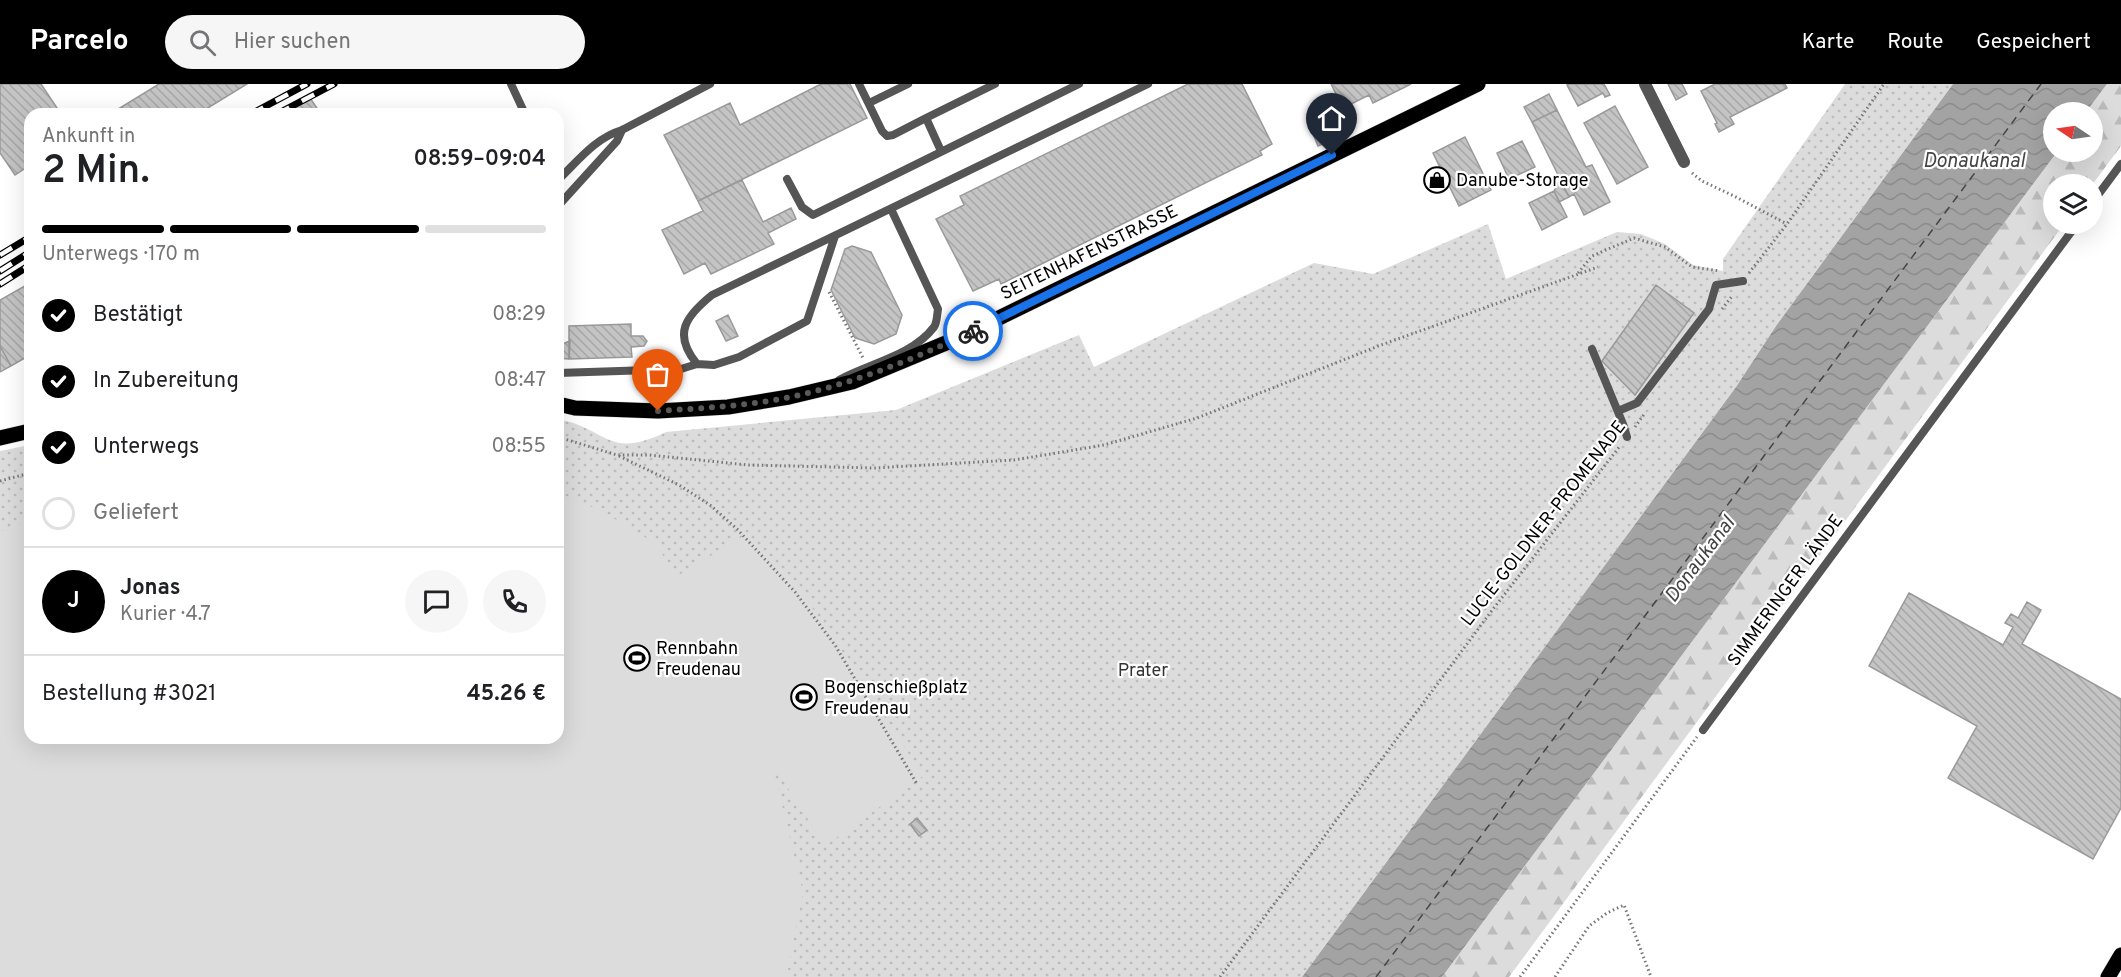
<!DOCTYPE html>
<html lang="de">
<head>
<meta charset="utf-8">
<style>
	:root { --surface:#fff; --page:#f6f6f6; --text:#202124; --muted:#757577; --line:#e0e0e0; --accent:#000 }
	body { margin:0; font-family:Overpass,sans-serif; background:var(--page); color:var(--text); height:100vh; display:flex; flex-direction:column; font-size:22px; white-space:nowrap }
	* { box-sizing:border-box; margin:0 }
	p { font-size:20px; color:var(--muted) }
	.icon { flex:none; width:33px; height:33px; fill:none; stroke:currentColor; stroke-width:2; stroke-linecap:round; stroke-linejoin:round }
	.map { position:relative; flex:1; overflow:hidden }
	.side { position:absolute; left:24px; top:24px; width:540px; height:636px; display:flex; flex-direction:column; background:var(--surface); border-radius:18px; box-shadow:0 6px 24px #0002 }
	.side>* { flex:none }
	.needle { width:39px; rotate:283deg }
	.controls { position:absolute; left:2043px; top:18px; display:grid; gap:12px }
	.controls a { display:grid; place-items:center; width:60px; height:60px; border-radius:50%; background:var(--surface); box-shadow:0 6px 24px #0002; font-size:30px }
	.pin { position:absolute; display:grid; place-items:center; width:51px; height:51px; color:#fff; margin:-62px -26px; border-radius:50% 50% 50% 0; rotate:-45deg; box-shadow:0 0 6px #0007 }
	.pin .icon { rotate:45deg }
	.courier { position:absolute; display:grid; place-items:center; width:60px; height:60px; margin:-30px; border:4px solid #1a73e8; border-radius:50%; background:#fff; color:#222; box-shadow:0 2px 8px #0007 }
	.overview em { font-style:normal; font-weight:600 }
	.overview div { display:flex; flex-direction:column-reverse }
	.overview { display:flex; align-items:center; justify-content:space-between; height:102px; padding:0 18px }
	h1 { font-size:39px; font-weight:600; line-height:45px }
	.bar { display:grid; grid-template-columns:repeat(4,1fr); gap:9px 6px; align-content:center; height:72px; padding:0 18px }
	.bar i { height:8px; border-radius:4px; background:var(--line) }
	.bar .on { background:var(--accent) }
	.bar p { grid-column:span 4 }
	.line { display:flex; align-items:center; gap:15px; padding:0 18px; border-top:2px solid var(--line) }
	.line div { flex:1 }
	.round { display:grid; place-items:center; flex:none; width:63px; height:63px; border-radius:32px; background:var(--page) }
	ol { padding:0 18px; list-style:none }
	li { display:flex; align-items:center; gap:18px; height:66px }
	li p { margin-inline-start:auto }
	li .icon { padding:6px; border-radius:50%; background:var(--accent); color:#fff; stroke-width:4 }
	li:last-child { color:var(--muted) }
	li i { width:33px; height:33px; border:3px solid var(--line); border-radius:50% }
	header { display:flex; align-items:center; gap:36px; box-sizing:border-box; height:84px; padding:0 30px; background:var(--accent); color:#fff }
	header strong { font-size:28px }
	nav { display:flex; gap:33px; margin-inline-start:auto; font-size:21px }
	.search { width:420px; height:54px; background:var(--page); display:flex; align-items:center; gap:15px; box-sizing:border-box; padding:0 21px; border-radius:33px; color:var(--muted); font-size:22px }
	.map>svg:first-child { display:block }
	.forest { fill:url(#forest-firs) }
	.park { fill:url(#park-dots) }
	.garden { fill:#dcdcdc }
	.water { fill:url(#water-waves) }
	.lines { fill:none; stroke-linecap:round; stroke-linejoin:round }
	.ferry { stroke:#444; stroke-width:1.5; stroke-dasharray:8 6; stroke-linecap:butt }
	.building { fill:url(#building-back-hatch); stroke:#999; stroke-width:1.5 }
	.primary-casing { stroke:#dbdbdb; stroke-width:16 }
	.path { stroke:#777; stroke-width:3; stroke-dasharray:1.5 3; stroke-linecap:butt }
	.lane { stroke:#555; stroke-width:8 }
	.street { stroke:#555; stroke-width:12 }
	.primary { stroke:#000; stroke-width:15 }
	.rail-casing { stroke:#000; stroke-width:7 }
	.rail { stroke:#fff; stroke-width:4.5; stroke-dasharray:14; stroke-linecap:butt }
	.done { stroke:#595959; stroke-width:6; stroke-dasharray:0 10.8 }
	.route { stroke:#1a73e8; stroke-width:8 }
	.labels { text-anchor:middle; stroke-width:4.5; stroke-linejoin:round; paint-order:stroke }
	.poi-label { font-size:18px; fill:#000; stroke:#fff; text-anchor:start }
	.street-label { font-size:18px; fill:#000; stroke:#fff }
	.park-label { font-size:18px; fill:#333; stroke:#fff }
	.water-label { font-size:20px; font-style:italic; fill:#444; stroke:#fff }
</style>
</head>
<body>
<header>
<strong>Parcelo</strong>
<div class="search"><svg class="icon" aria-label="search" viewBox="0 0 24 24"><circle cx="10" cy="10" r="6"/><path d="M15 15l6 6"/></svg>Hier suchen</div>
<nav><a>Karte</a><a>Route</a><a>Gespeichert</a></nav>
</header>
<div class="map">
<svg width="2121" height="893" viewBox="0 0 2121 893">
	<defs>
		<pattern id="forest-firs" width="22" height="20" patternUnits="userSpaceOnUse" patternTransform="scale(1.5)"><rect width="22" height="20" fill="#dcdcdc"/><path d="M5 1l3.5 6h-7zM16 11l3.5 6h-7z" fill="#bbb"/></pattern>
		<pattern id="park-dots" width="8" height="8" patternUnits="userSpaceOnUse" patternTransform="scale(1.5)"><rect width="8" height="8" fill="#dcdcdc"/><path d="M2 2h.1M6 6h.1" fill="none" stroke="#bbb" stroke-width="1.8" stroke-linecap="round"/></pattern>
		<pattern id="water-waves" width="16" height="10" patternUnits="userSpaceOnUse" patternTransform="scale(1.5)"><rect width="16" height="10" fill="#a3a3a3"/><path d="M0 5q4-4 8 0t8 0" fill="none" stroke="#8b8b8b"/></pattern>
		<pattern id="building-back-hatch" width="6" height="6" patternUnits="userSpaceOnUse" patternTransform="scale(1.5)"><rect width="6" height="6" fill="#c4c4c4"/><path d="M-1 5l2 2M0 0l6 6M5-1l2 2" fill="none" stroke="#a7a7a7"/></pattern>
	</defs>
	<rect width="100%" height="100%" fill="#fff"/>
	<path class="forest" d="M2107 0H2121V62L2092 101 2054 100V140H2064L1509 893H1442L2057 68H2092V28H2086Z"/>
	<path class="park" d="M1845 0H1953L1776 242 1736 303 1302 893H772L558 486V335C608 345 608 376 666 348L896 326 1079 251 1094 283 1314 179 1373 190 1488 140 1506 195 1617 148 1641 150 1665 160 1693 181 1723 187V175Z
		M30 361V458L0 469V367Z"/>
	<path class="garden" d="M558 410 600 426 658 461 674 494 745 451 797 503 830 548 923 692 825 762 772 679 803 808 788 884 790 893H0V447L30 437V654H558Z"/>
	<path class="water" d="M1953 0H2107L2086 28H2054V68H2057L1442 893H1302L1736 303 1776 242Z"/>
	<g class="lines">
		<path class="ferry" d="M1376 893 2041 0"/>
	</g>
	<path class="building" d="M0 0H41L61 30H30V81L15 91 0 69Z
		M159 0H247L198 30H110Z
		M821 0H850L867 34 698 117 664 51 730 19 740 41Z
		M1188 0H1242L1272 60 1260 67 1262 71 1001 200 999 195 973 207 936 135 964 121 960 112Z
		M1331 0H1411L1373 19 1369 11 1343 24Z
		M1569 0H1604L1610 11 1605 13 1603 9 1578 22 1567 1Z
		M1668 0H1682L1687 10 1676 16Z
		M1715 0H1785L1787 4 1730 33 1734 40 1719 48 1715 40 1717 39 1701 7Z
		M1549 10 1557 26 1532 38 1524 23Z
		M310 14 321 30H280Z
		M1615 22 1648 83 1617 100 1584 39Z
		M1557 26 1586 83 1592 81 1610 118 1584 131 1574 110 1569 113 1532 38Z
		M1329 43 1334 55 1318 62 1313 50Z
		M1465 53 1491 106 1459 122 1433 69Z
		M1522 57 1535 83 1509 95 1497 69Z
		M742 96 763 138 791 124 796 135 768 149 774 160 711 190 705 179 684 190 662 146 703 127 698 117Z
		M1560 96 1569 113 1559 118 1554 107Z
		M1554 107 1567 133 1542 146 1529 119Z
		M852 162 871 168 902 231 896 250 874 260 855 254 831 206 845 165Z
		M30 199V271L11 282 0 262V216Z
		M1656 201 1694 229 1635 311 1602 277Z
		M728 231 738 252 726 257 716 237Z
		M631 240V252H643L647 257 644 262 631 263 632 273 569 275V242Z
		M558 257 560 261 570 257 569 275 558 274Z
		M0 262 11 282 0 288Z
		M1909 509 2003 561 2013 543 2005 539 2011 530 2018 534 2027 518 2041 526 2022 560 2121 615V724L2093 775 1948 694 1977 642 1869 582Z
		M917 734 927 746 919 752 910 740Z"/>
	<g class="lines">
		<g class="primary-casing">
			<path id="primary" d="M558 320 575 324 658 327 728 323 789 313 852 298 958 254 1478 0
				M0 354 30 347
				M2108 893 2121 871"/>
		</g>
		<path class="path" d="M1692 89 1702 97 1734 112 1787 140
			M1578 189 1592 172 1634 154 1665 163 1692 183 1720 187
			M1749 189 1787 140 1884 0
			M829 208 863 274
			M1722 225 1733 211
			M1635 343 1645 329
			M558 353 617 371H649L748 381 874 384 1014 376 1104 361 1197 334 1381 261 1598 183
			M619 372 679 401 710 421 738 446 795 508 835 561 917 700
			M0 397 30 389
			M1220 893 1490 529 1620 362
			M1520 893 1697 653
			M1555 893 1589 842 1607 829 1624 821 1651 893"/>
		<path class="lane" d="M511 0 525 30
			M859 0 882 47 887 52 893 51 926 34 941 67
			M869 19 908 0
			M926 34 995 0
			M558 84 564 90
			M787 95 802 123 813 131 1079 0
			M558 96C578 77 595 54 622 46L710 0
			M2092 119 2121 80
			M558 122 617 57 622 46
			M1592 265 1623 340 1627 353
			M697 280 714 281 739 273 807 237 835 152
			M558 289 681 285 697 280C672 250 686 232 712 211L1148 0
			M839 296C870 279 912 272 934 243 937 239 937 231 938 225L891 125
			M1618 327 1637 319 1709 225 1716 201 1743 197
			M1703 646 2077 140"/>
		<path class="street" d="M1645 0 1684 78"/>
		<use href="#primary" class="primary"/>
		<g class="rail-casing">
			<path id="rail" d="M251 30 307 0
				M277 30 334 0
				M0 171 30 153
				M0 187 30 168
				M0 200 30 181"/>
		</g>
		<use href="#rail" class="rail"/>
	</g>
	<g class="lines">
		<path class="done" d="M658 327C703 324 747 322 791 313 854 299 915 275 973 247"/>
		<path class="route" d="M973 247 1332 71"/>
	</g>
	<defs>
		<g id="shop-ring" transform="scale(1.35)"><circle r="9.5" fill="#fff" stroke="#000" stroke-width="1.5"/><path d="M-5-2.5h2.3a2.7 3.5 0 0 1 5.4 0H5L5.5 6h-11ZM-1.5-2.5h3a1.5 2.3 0 0 0-3 0Z" fill="#000"/></g>
		<g id="stadium-ring" transform="scale(1.35)"><circle r="9.5" fill="#fff" stroke="#000" stroke-width="1.5"/><path d="M0-5a6.5 5 0 1 0 0 10a6.5 5 0 1 0 0-10ZM-3.5-1.8h7v3.6h-7Z" fill="#000"/></g>
	</defs>
	<g fill-rule="evenodd">
		<use href="#shop-ring" x="1437" y="96"/>
		<use href="#stadium-ring" x="637" y="574"/>
		<use href="#stadium-ring" x="804" y="613"/>
	</g>
	<g class="labels">
		<g class="poi-label">
			<text x="1456" y="102">Danube-Storage</text>
			<text x="656" y="570">Rennbahn<tspan x="656" dy="21">Freudenau</tspan></text>
			<text x="824" y="609">Bogenschießplatz<tspan x="824" dy="21">Freudenau</tspan></text>
		</g>
		<g class="street-label">
			<text transform="translate(1089 168) rotate(-26)" y="6">SEITENHAFENSTRASSE</text>
			<text transform="translate(1543 439) rotate(-52)" y="6">LUCIE-GOLDNER-PROMENADE</text>
			<text transform="translate(1785 506) rotate(-54)" y="6">SIMMERINGER LÄNDE</text>
		</g>
		<g class="park-label">
			<text x="1143" y="592">Prater</text>
		</g>
		<g class="water-label">
			<text x="1974" y="83">Donaukanal</text>
			<text transform="translate(1699 475) rotate(-53)" y="7">Donaukanal</text>
		</g>
	</g>
</svg>
<div class="controls">
<a><svg class="needle" viewBox="-14 -14 28 28"><path d="M0-13l5 13h-10z" fill="#e53935"/><path d="M0 13l5-13h-10z" fill="#757577"/></svg></a>
<a><svg class="icon" aria-label="layers" viewBox="0 0 24 24"><path d="M12 4l9 5-9 5-9-5zM3 14l9 5 9-5"/></svg></a>
</div>
<div class="pin" style="left:658px;top:327px;background:#ea580c"><svg class="icon" aria-label="bag" viewBox="0 0 24 24"><path d="M5 8h14l-1 12H6zM9 8a3 3 0 0 1 6 0"/></svg></div>
<div class="pin" style="left:1332px;top:71px;background:#1f2937"><svg class="icon" aria-label="home" viewBox="0 0 24 24"><path d="M3 11l9-7 9 7M6 9v11h12V9"/></svg></div>
<div class="courier" style="left:973px;top:247px"><svg class="icon" aria-label="bike" viewBox="0 0 24 24"><circle cx="6" cy="16" r="4"/><circle cx="18" cy="16" r="4"/><path d="M6 16l4-8h5l3 8M10 8l3 8H6M13 5h3"/></svg></div>
<section class="side">
<div class="overview"><div><h1>2 Min.</h1><p>Ankunft in</p></div><em>08:59–09:04</em></div>
<div class="bar"><i class="on"></i><i class="on"></i><i class="on"></i><i></i><p>Unterwegs · 170 m</p></div>
<ol>
<li><svg class="icon" aria-label="check" viewBox="0 0 24 24"><path d="M5 12l5 5 9-10"/></svg>Bestätigt<p>08:29</p></li>
<li><svg class="icon" aria-label="check" viewBox="0 0 24 24"><path d="M5 12l5 5 9-10"/></svg>In Zubereitung<p>08:47</p></li>
<li><svg class="icon" aria-label="check" viewBox="0 0 24 24"><path d="M5 12l5 5 9-10"/></svg>Unterwegs<p>08:55</p></li>
<li><i></i>Geliefert</li>
</ol>
<div class="line" style="height:108px"><b class="round" style="background:var(--accent);color:#fff">J</b><div><b>Jonas</b><p>Kurier · 4.7</p></div><a class="round"><svg class="icon" aria-label="chat" viewBox="0 0 24 24"><path d="M4 5h16v11H9l-5 4z"/></svg></a><a class="round"><svg class="icon" aria-label="phone" viewBox="0 0 24 24"><path d="M5 4h4l2 5-3 2q2 4 5 5l2-3 5 2v4C11 20 4 13 5 4z"/></svg></a></div>
<div class="line" style="height:78px"><div>Bestellung #3021</div><b>45.26 €</b></div>
</section>
</div>
</body>
</html>
